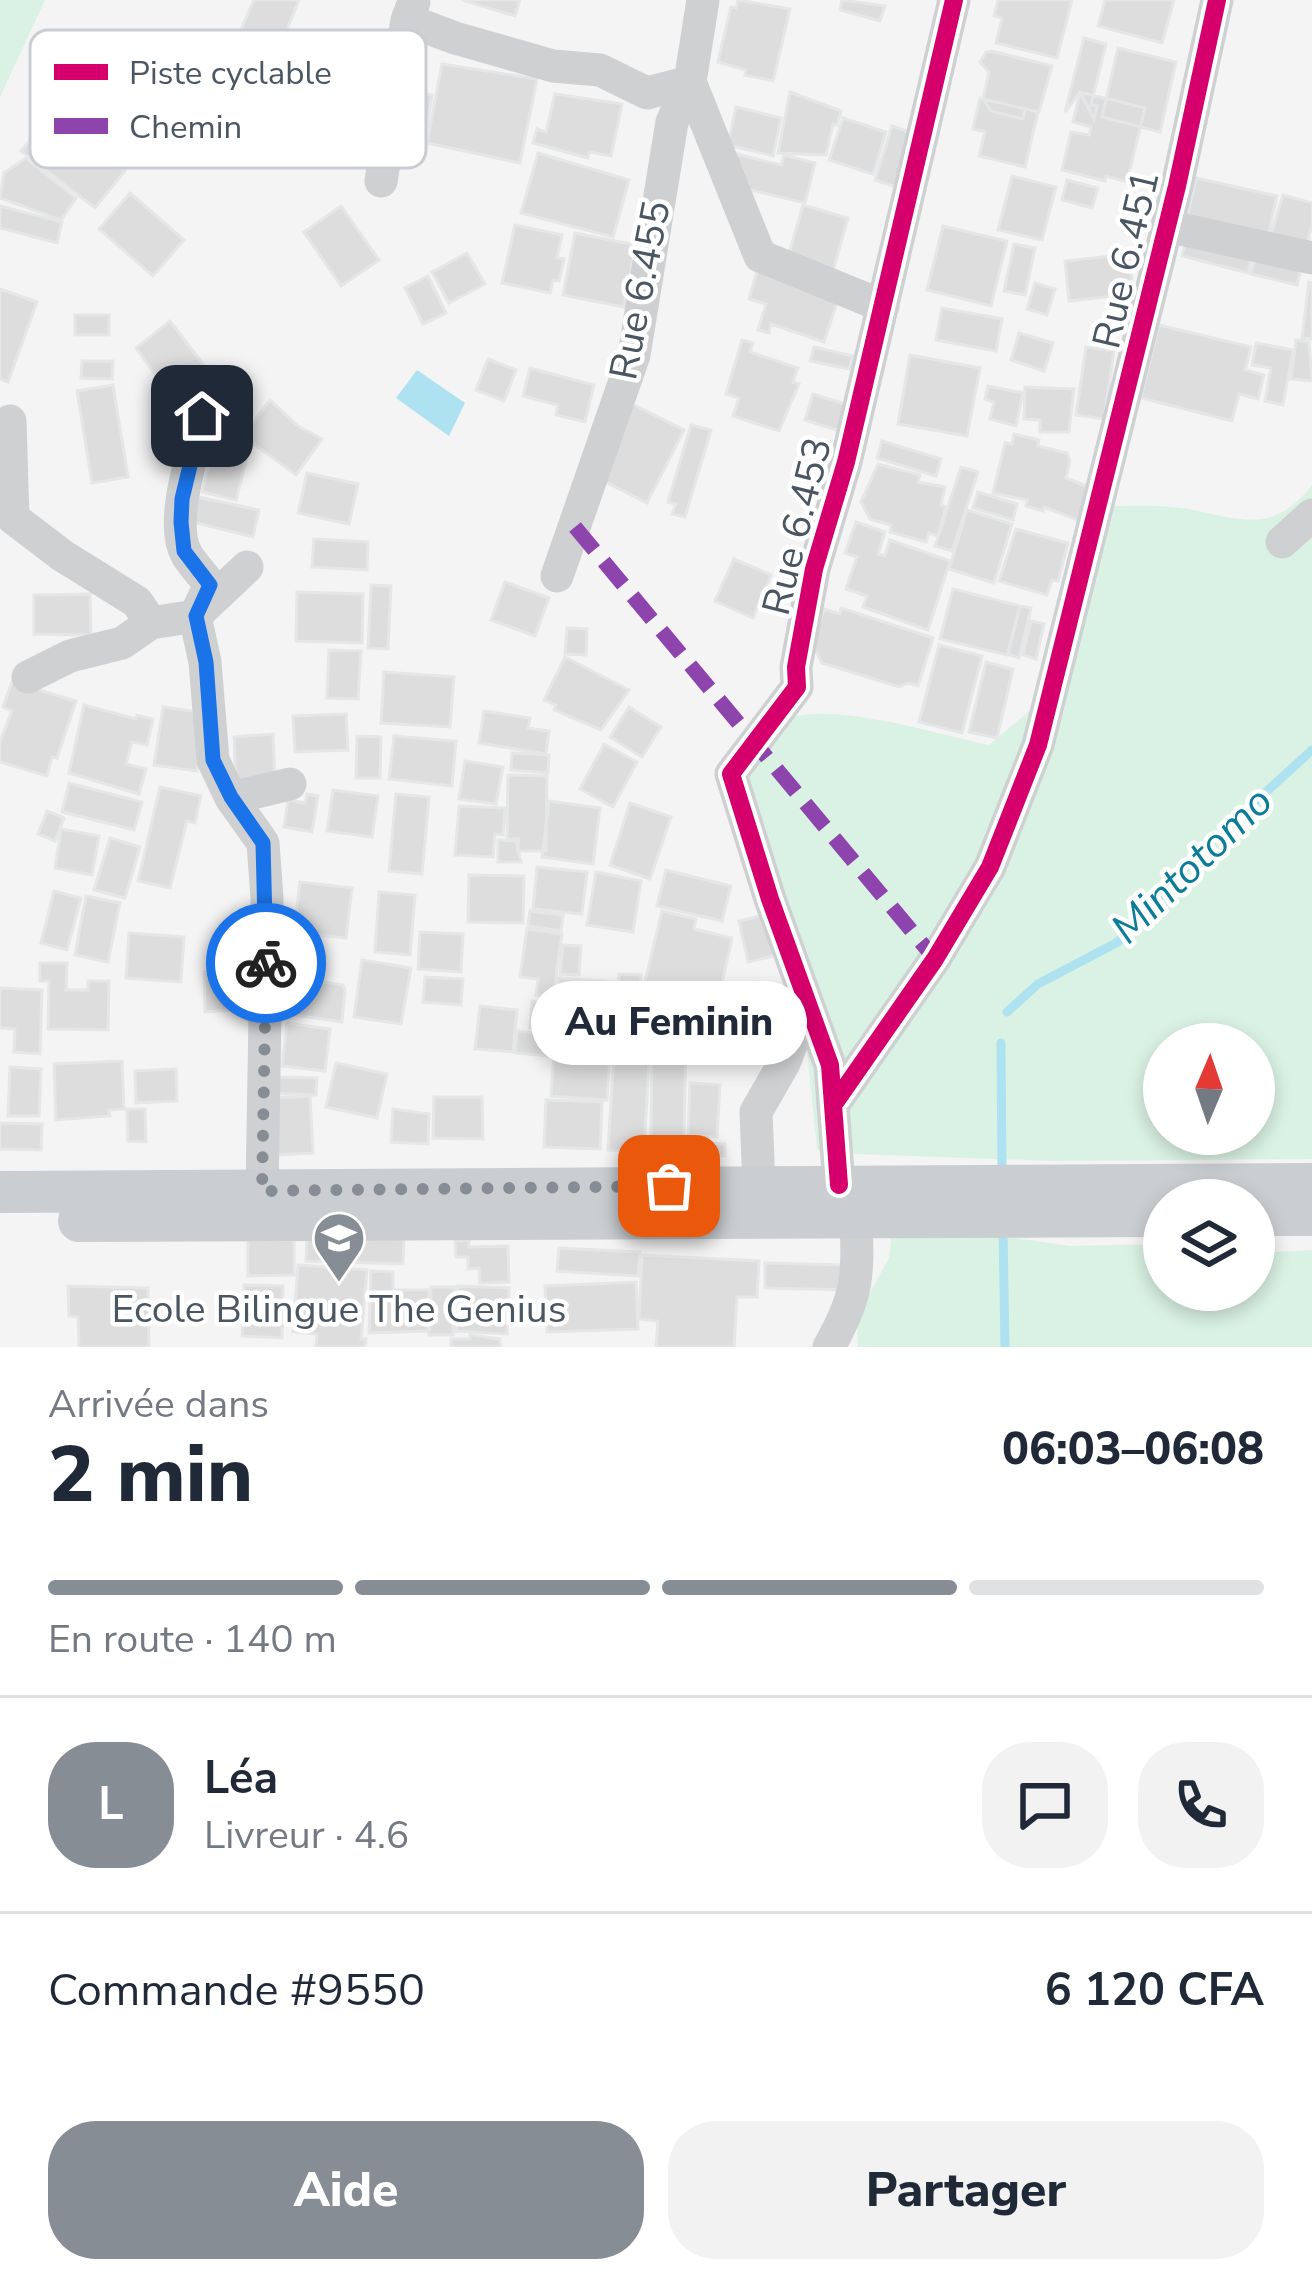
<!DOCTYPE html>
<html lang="fr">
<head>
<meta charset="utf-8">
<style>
	:root { --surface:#fff; --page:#f2f2f3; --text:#1f2937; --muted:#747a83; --line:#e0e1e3; --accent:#868d94 }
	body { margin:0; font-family:"Nunito Sans",sans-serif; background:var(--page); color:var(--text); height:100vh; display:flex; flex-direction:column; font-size:45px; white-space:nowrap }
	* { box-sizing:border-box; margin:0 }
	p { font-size:39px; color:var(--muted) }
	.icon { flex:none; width:66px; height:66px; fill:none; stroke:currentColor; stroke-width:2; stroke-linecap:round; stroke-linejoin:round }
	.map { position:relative; height:1347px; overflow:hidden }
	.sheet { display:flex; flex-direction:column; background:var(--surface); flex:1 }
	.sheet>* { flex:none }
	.needle { width:78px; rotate:2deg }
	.controls { position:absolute; left:1143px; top:1023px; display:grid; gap:24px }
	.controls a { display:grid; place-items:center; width:132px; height:132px; border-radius:50%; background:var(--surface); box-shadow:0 6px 18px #0003; font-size:60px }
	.pin { position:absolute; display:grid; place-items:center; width:102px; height:102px; color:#fff; margin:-51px; border-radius:24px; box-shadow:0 6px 18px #0006 }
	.courier { position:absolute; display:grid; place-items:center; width:120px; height:120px; margin:-60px; border:9px solid #1a73e8; border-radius:50%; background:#fff; color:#222; box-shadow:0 3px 15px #0007 }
	.bubble { position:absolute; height:84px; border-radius:42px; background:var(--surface); box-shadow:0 6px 18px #0003; font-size:39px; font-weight:800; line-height:84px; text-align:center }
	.headline em { font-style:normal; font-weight:800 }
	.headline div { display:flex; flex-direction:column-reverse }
	.headline { display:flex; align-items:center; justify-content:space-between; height:204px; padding:0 48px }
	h1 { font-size:78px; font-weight:800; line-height:90px }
	.bar { display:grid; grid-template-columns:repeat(4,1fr); gap:18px 12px; align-content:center; height:144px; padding:0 48px }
	.bar i { height:15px; border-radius:9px; background:var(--line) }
	.bar .on { background:var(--accent) }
	.bar p { grid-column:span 4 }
	.line { display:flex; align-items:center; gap:30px; padding:0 48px; border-top:3px solid var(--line) }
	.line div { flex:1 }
	.round { display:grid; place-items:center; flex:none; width:126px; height:126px; border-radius:48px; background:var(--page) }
	.button { display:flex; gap:24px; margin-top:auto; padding:24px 48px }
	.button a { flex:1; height:138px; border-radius:48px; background:var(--accent); color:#fff; font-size:48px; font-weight:800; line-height:138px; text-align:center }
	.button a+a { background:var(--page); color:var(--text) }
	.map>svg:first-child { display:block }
	.green { fill:#d9f2e3; fill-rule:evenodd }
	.water { fill:#aee2f0 }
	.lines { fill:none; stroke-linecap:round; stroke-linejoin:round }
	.stream { stroke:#aee2f0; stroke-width:9 }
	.building { fill:#ddddde; stroke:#e5e6e7; stroke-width:3 }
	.minor { stroke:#ced0d2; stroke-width:33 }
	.major { stroke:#caced1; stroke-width:42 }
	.quiet { stroke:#8e44ad; stroke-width:15; stroke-dasharray:30 15; stroke-linecap:butt }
	.cycleway-casing { stroke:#fff; stroke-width:26 }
	.cycleway { stroke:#d6006c; stroke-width:18 }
	.done { stroke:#868d94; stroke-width:12; stroke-dasharray:0 21.6 }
	.route { stroke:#1a73e8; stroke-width:15 }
	.labels { text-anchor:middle; stroke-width:9; stroke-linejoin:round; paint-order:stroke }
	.street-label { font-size:39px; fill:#4a5661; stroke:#fff }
	.poi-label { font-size:39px; fill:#4a5661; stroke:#fff }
	.water-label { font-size:42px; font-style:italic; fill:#0c7c9b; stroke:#fff }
	.key { fill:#fff; stroke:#c9ccd0; stroke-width:3 }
	.key-label { font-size:33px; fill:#4a5661 }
</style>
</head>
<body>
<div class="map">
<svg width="1312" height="1347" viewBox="0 0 1312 1347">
	<rect width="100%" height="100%" fill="#f4f4f4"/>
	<path class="green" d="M0 0H45L0 97Z
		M1312 485V1159L1057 1161 825 1153 817 1149 805 1031 735 773C748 758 762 736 778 724 817 695 942 736 989 745L1051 693 1106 506C1128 506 1151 505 1173 507 1229 513 1269 542 1312 485ZM1164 1044H1254V1134H1164Z
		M939 1227 1070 1246 1164 1244V1290H1254V1253L1312 1250V1347H858L857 1317 889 1258 892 1230Z"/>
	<path class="water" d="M417 370 465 403 449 436 396 398Z"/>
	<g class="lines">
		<path class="stream" d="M1007 1012 1038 984 1118 942 1198 854 1312 750
			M1001 1043 1002 1176
			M1003 1229 1005 1347"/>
	</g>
	<path class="building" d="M254 0H299L273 63 236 41Z
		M462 0H520L515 16Z
		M738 0 790 9 773 81 745 75 746 70 718 62 731 7 736 8Z
		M842 0 885 6 880 21 840 10Z
		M998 0H1072L1057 58 996 43 1002 18 994 16Z
		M1105 0H1174L1162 43 1098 26Z
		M1084 38 1106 44 1091 105 1097 106 1094 119 1080 92 1065 112Z
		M1118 48 1176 62 1160 132 1102 117Z
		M991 51 1052 66 1039 112 1025 109 1023 119 991 111 983 99 989 72 980 62 986 52Z
		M442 64 537 79 520 163 427 143Z
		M790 92 841 111 837 125 833 124 826 155 778 153Z
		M1080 92 1145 108 1127 182 1106 176 1105 181 1062 170 1071 132 1089 135 1091 127 1073 122Z
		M416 93 432 95 427 127 411 125Z
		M555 94 622 104 611 156 589 152 588 158 533 143 537 129 546 132Z
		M980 98 1038 112 1025 167 979 156 985 132 973 129Z
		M736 107 781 118 773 156 728 145Z
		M51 114 125 171 95 208 21 151Z
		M843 118 886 132 873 174 829 160Z
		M892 126 919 135 902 189 875 180Z
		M538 153 629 180 613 237 521 213Z
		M737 154 781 165 784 155 815 163 805 203 729 185Z
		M26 158 76 198 61 220 0 198 4 173Z
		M1012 176 1056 187 1042 240 998 230Z
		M1196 178 1277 196 1266 245 1185 227Z
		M1067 180 1098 188 1092 208 1062 200Z
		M130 193 184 240 153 276 99 229Z
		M1283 195 1312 203V225L1304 254 1268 244Z
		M803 205 848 218 832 274 787 261Z
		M0 206 62 222 57 243 0 228Z
		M341 206 379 260 341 286 304 232Z
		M515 225 562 235 557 258 564 259 559 281 553 280 550 293 502 283Z
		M943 226 1007 241 991 306 927 290Z
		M575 233 636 245 624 307 563 295Z
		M1188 233 1253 251 1248 273 1182 256Z
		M1014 244 1035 248 1025 295 1004 291Z
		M1257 250 1303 262 1297 285 1251 274Z
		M467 253 485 284 449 303 432 272Z
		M1129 254 1135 306 1116 308 1114 296 1069 301 1065 261Z
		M758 268 840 293 824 342 771 324 769 333 758 330 766 304 749 299Z
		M428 276 446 313 423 324 405 288Z
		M1309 282 1312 283V339L1302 338Z
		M1035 283 1055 289 1047 315 1027 309Z
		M0 289 37 302 8 382 0 379Z
		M942 308 1002 319 996 351 936 340Z
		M75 315H109V335H75Z
		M170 321 220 386 184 415 136 348Z
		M1159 325 1251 347 1245 370 1264 375 1258 399 1239 394 1232 421 1141 398Z
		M1019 333 1053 343 1044 371 1011 360Z
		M742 340 753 343 750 352 798 368 793 382 799 384 779 431 733 416 739 398 726 394Z
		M1296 340 1309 342 1312 381 1291 379Z
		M1256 343 1293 350 1283 405 1265 401 1271 368 1252 365Z
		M814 347 853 356 849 369 810 361Z
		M1086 347 1114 351 1104 419 1076 415Z
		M910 355 980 368 967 436 898 424Z
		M488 359 516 370 504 401 476 390Z
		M82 361H113L112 379 81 378Z
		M530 368 594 385 585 422 556 415 558 405 523 396Z
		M113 385 128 477 92 483 77 391Z
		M988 386 1023 393 1016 426 990 419 994 402 985 399Z
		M1025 387 1074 389 1069 432H1040V420L1024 419Z
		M813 394 848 405 840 431 805 420Z
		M270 400 298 426 322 439 296 475 243 436Z
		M630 403 684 430 647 503 592 475Z
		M691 425 711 430 685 517 672 514 676 504 668 502Z
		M1014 434 1039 440 1038 446 1067 453 1070 461 1066 478 1089 487 1078 520 1044 507 1043 511 1026 506 1027 500 993 493 1005 443 1012 444Z
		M882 441 941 459 936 476 877 458Z
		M212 452 246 461 236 500 202 492Z
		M878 464 920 475 918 482 945 487 941 505 946 507 938 536 929 533 926 542 890 532 891 525 870 519 861 502Z
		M961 467 978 472 952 551 935 546Z
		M307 473 358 484 349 524 298 513Z
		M978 492 1017 504 1013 520 973 508Z
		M198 497 259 510 253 537 192 522Z
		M967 510 1012 524 994 583 949 569Z
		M856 522 885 532 878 554 885 556 890 540 950 561 928 630 863 607 867 596 846 589 857 557 845 553Z
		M1016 529 1068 543 1058 581 1052 580 1047 595 999 581Z
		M314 539 368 542 367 570 312 567Z
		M734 559 771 575 753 618 715 601Z
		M505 582 549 598 535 636 491 620Z
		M371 585 391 586 388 649 368 648Z
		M953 589 1020 606 1007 655 940 639Z
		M297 592 363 594 362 643 296 641Z
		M90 594 91 635 34 634V595Z
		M1020 606 1031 608 1019 658 1008 654Z
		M841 608 933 638 918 686 908 683 899 687 822 663 817 653 810 651 824 609 840 614Z
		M1031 621 1044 624 1036 659 1023 655Z
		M567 628 587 629 586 655 565 654Z
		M939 645 982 656 962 733 919 722Z
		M329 650 361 651 358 699 327 698Z
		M565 657 629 690 601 730 554 710 556 705 544 700Z
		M986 662 1013 669 997 738 969 732Z
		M384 672 454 677 450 727 381 723Z
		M12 682 76 701 57 758 52 757 47 776 0 762V742L12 711 3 707Z
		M84 705 136 719 137 715 153 719 147 745 132 742 126 764 146 769 139 794 69 773Z
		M163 707 206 713 197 771 154 765Z
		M629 707 661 727 642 757 610 737Z
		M484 711 530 718 528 728 549 731 546 754 479 743Z
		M346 714 348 750 295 752 293 716Z
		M273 734 275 781 236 782 234 737Z
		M357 736 381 737 380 778H356Z
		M394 736 456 741 452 786 389 779Z
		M604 744 637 762 613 807 580 789Z
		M512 753 549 755 548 773 511 770Z
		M465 761 503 767 496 804 459 799Z
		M508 775 547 776 546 851H518L519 839H507Z
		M69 783 142 802 134 830 62 812Z
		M160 787 201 796 195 823 187 821 170 888 138 881Z
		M333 790 378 796 372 837 327 831Z
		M307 794 318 796 312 832 284 827 288 800 305 803Z
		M396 794 429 797 422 874 389 871Z
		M549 801 600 808 593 864 542 857Z
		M630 803 671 817 650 879 610 865Z
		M459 806 505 808 503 835 495 834 493 857 455 855Z
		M47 811 64 818 55 841 38 834Z
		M61 829 99 836 92 875 55 868Z
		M110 838 140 847 125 898 94 890Z
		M498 840 516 841 521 862H498Z
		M537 867 587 872 582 914 533 909Z
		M666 870 731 886 722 921 657 906Z
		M596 872 641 881 633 932 587 925Z
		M469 875 524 876 523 923 468 922Z
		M300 882 352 888 346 938 294 932Z
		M54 891 81 898 67 950 41 943Z
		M379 892 415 895 410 955 375 952Z
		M86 896 120 903 108 962 75 955Z
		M530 911 563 915 561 931 528 926Z
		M662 911 696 919 694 929 732 938 720 992 706 988 701 1008 642 994Z
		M764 915 774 956 748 962 739 921Z
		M230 920 264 922 261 950 227 946Z
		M527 929 562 934 553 997 536 995 538 979 520 977Z
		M420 932 463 934 461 972 418 969Z
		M129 933 184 937 181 982 126 978Z
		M563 945 581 946 579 975 560 974Z
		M297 950 325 953 323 982 343 985 345 990 342 1022 282 1013 284 977 294 978Z
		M362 960 411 968 401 1024 354 1017Z
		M40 963H67L66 990H88V981H109L108 1030 48 1029 49 981H40Z
		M233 970 247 971 248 1009 205 1012 204 972Z
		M619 974 641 975 638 1025H651L644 1151 608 1150Z
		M425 977 463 979 461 1005 423 1002Z
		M559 978 615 982 607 1100 551 1096Z
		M0 988 42 990 40 1054 14 1052 15 1029 0 1028Z
		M532 1001 555 1005 553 1031 530 1028Z
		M480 1006 517 1010 513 1052 475 1049Z
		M658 1007 691 1019 687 1030 654 1018Z
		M287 1023 330 1029 325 1071 282 1066Z
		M517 1031 551 1035 549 1056 515 1053Z
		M652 1038H686L684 1137 651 1136Z
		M122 1061 124 1109 109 1110 110 1116 56 1120 54 1064Z
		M336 1063 387 1074 377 1118 326 1107Z
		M10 1067 41 1069 39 1116H8Z
		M176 1069 177 1101 136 1103 135 1071Z
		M271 1077 317 1078 316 1095 270 1093Z
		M690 1083 720 1085 717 1137 688 1135Z
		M310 1096 313 1153 275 1155 271 1098Z
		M434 1097H482L483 1139 433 1138Z
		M546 1100 602 1102 600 1149 544 1147Z
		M127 1109H145L146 1142 128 1141Z
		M393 1109 429 1114 428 1144 391 1142Z
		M0 1123 42 1124 41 1150 0 1149Z
		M647 1139 679 1140V1152L647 1151Z
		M684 1142 725 1144V1156L683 1154Z
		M307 1234 404 1238 403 1264 306 1261Z
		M248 1240H294V1275L248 1276Z
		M469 1240V1247L508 1246 509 1282 480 1283 479 1268 468 1269V1257H456L455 1241Z
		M559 1248 640 1252 638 1276 557 1271Z
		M642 1255 759 1261 757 1297H737L734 1347H656L658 1321 639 1319Z
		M765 1263 844 1265 853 1290 765 1288Z
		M298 1265 367 1270 361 1339H366L365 1347H316L317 1334 293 1332Z
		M371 1271 393 1272V1290H429L428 1331 369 1333Z
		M636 1282 638 1329 547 1332 545 1286Z
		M244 1285 283 1286 282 1338 242 1336Z
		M68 1286 148 1288 149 1347H79L78 1317 69 1316Z
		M458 1286 509 1288 507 1334 456 1331Z
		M431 1287H455L453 1335H429Z
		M470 1335 500 1339V1347H451V1339H470Z"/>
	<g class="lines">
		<path class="minor" d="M407 20 455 38 553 66 600 70 647 93 690 82 760 256 883 306
			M381 181 407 20 414 2
			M1167 226 1312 258
			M202 416C194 451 168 523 187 555 193 565 203 575 210 585L195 616 205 662 213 760 231 798 263 843 267 898 262 1191
			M10 421 13 518 63 556 137 602 151 623 195 616 247 567
			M1282 542 1312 515
			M557 576 634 355 672 122 690 82 703 0
			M28 677 70 656 122 643 151 623
			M231 798 290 784
			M836 1101 935 959 990 867 1038 745 1177 186 1217 0
			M839 1185 830 1065 770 899 731 774 797 687 796 667 814 569 846 462 954 0
			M759 1186 756 1112 784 1063 798 1027
			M829 1347C859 1294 858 1276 856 1217"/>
		<path class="major" d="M0 1192 1312 1184
			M1254 1215H1312
			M79 1221 1164 1216"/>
		<path class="quiet" d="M575 527 935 959"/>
		<g class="cycleway-casing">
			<path id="cycleway" d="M836 1101 935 959 990 867 1038 745 1177 186 1217 0
				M839 1185 830 1065 770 899 731 774 797 687 796 667 814 569 846 462 954 0"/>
		</g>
		<use href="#cycleway" class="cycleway"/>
	</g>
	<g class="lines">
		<path class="done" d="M266 963 262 1191 669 1186"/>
		<path class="route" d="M202 416 182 499 181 522 184 551 210 585 196 616 206 662 213 760 231 797 263 843 266 963"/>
	</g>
	<defs>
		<g id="school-pin" transform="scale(2.7)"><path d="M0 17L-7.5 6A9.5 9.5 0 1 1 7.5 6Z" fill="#868d94" stroke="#fff"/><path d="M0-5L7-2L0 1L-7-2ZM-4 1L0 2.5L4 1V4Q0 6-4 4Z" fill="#fff"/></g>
	</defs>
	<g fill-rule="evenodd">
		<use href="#school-pin" x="339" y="1238"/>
	</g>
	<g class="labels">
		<g class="street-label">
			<text transform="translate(1125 259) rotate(-77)" y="14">Rue 6.451</text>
			<text transform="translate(639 290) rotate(-79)" y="14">Rue 6.455</text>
			<text transform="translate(796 526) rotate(-76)" y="14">Rue 6.453</text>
		</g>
		<g class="poi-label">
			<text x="339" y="1322">Ecole Bilingue The Genius</text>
		</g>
		<g class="water-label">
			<text transform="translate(1191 864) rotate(-44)" y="15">Mintotomo</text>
		</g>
	</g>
	<rect x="30" y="30" width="396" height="138" rx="18" class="key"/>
	<rect x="54" y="64" width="54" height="16" fill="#d6006c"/>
	<rect x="54" y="118" width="54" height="16" fill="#8e44ad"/>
	<g class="key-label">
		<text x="129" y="84">Piste cyclable</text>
		<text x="129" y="138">Chemin</text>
	</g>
</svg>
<div class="controls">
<a><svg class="needle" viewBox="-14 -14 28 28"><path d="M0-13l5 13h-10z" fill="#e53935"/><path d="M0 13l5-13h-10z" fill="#747a83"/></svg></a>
<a><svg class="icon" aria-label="layers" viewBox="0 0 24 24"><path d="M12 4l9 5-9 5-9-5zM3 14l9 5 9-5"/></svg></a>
</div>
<div class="pin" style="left:669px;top:1186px;background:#ea580c"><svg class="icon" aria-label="bag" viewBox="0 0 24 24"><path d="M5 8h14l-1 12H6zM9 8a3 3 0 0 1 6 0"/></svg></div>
<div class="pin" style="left:202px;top:416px;background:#1f2937"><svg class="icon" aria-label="home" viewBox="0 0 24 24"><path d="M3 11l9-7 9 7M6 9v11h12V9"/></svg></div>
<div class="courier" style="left:266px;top:963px"><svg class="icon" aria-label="bike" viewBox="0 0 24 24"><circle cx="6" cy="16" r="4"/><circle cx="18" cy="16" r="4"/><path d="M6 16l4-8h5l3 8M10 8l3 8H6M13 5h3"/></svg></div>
<div class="bubble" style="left:531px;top:981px;width:276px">Au Feminin</div>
</div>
<section class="sheet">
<div class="headline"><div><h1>2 min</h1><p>Arrivée dans</p></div><em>06:03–06:08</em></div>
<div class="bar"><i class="on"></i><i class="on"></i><i class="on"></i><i></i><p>En route · 140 m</p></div>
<div class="line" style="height:216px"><b class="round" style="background:var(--accent);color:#fff">L</b><div><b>Léa</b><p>Livreur · 4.6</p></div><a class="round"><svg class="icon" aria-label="chat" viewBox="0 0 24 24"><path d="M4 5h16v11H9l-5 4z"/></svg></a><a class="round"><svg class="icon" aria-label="phone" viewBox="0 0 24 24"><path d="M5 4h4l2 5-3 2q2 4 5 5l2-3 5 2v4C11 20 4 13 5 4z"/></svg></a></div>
<div class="line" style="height:156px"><div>Commande #9550</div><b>6 120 CFA</b></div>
<div class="button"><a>Aide</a><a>Partager</a></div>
</section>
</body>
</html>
